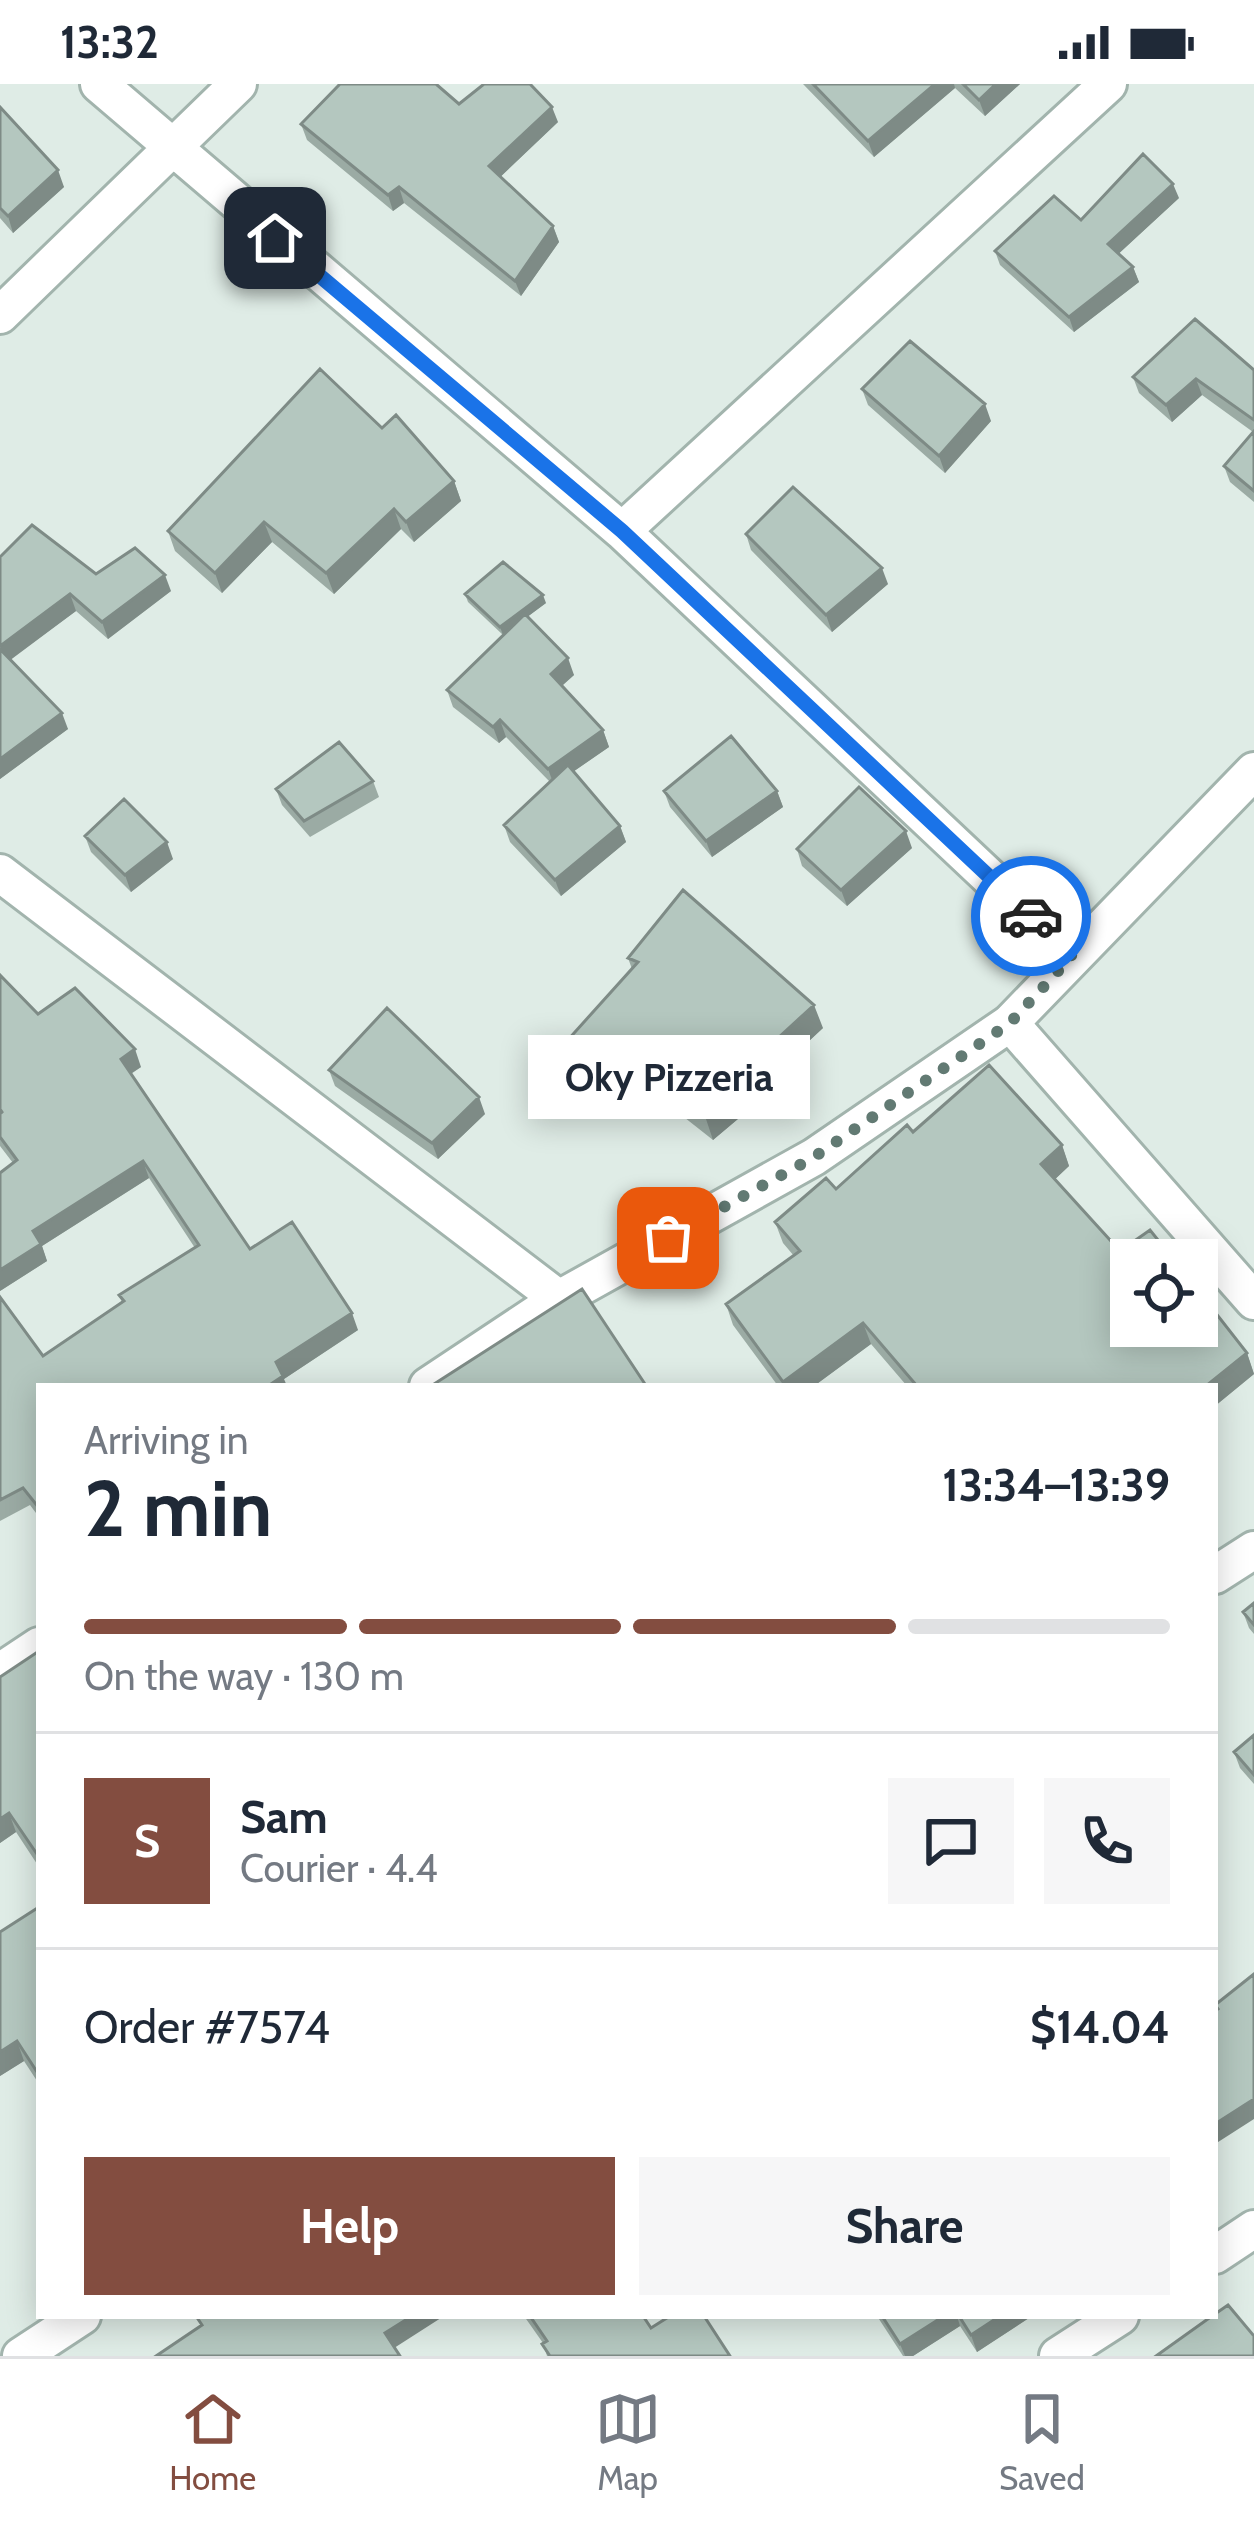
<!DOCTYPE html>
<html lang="en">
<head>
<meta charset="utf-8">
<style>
	:root { --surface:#fff; --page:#f6f6f7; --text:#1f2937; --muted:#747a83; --line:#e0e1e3; --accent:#834d40 }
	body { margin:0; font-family:Cabin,sans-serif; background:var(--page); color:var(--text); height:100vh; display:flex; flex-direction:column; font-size:45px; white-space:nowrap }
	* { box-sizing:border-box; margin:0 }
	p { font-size:39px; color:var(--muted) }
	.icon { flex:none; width:66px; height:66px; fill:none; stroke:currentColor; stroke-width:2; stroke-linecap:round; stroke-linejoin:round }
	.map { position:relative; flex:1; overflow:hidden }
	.drawer { position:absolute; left:36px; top:1299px; width:1182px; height:936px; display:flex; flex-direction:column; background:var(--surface); border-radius:0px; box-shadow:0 6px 30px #0003 }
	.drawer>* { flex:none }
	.tools { position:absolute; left:1110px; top:1155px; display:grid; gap:24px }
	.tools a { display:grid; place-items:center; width:108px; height:108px; border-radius:0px; background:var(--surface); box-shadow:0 6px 30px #0003; font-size:60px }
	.pin { position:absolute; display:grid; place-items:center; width:102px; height:102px; color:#fff; margin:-51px; border-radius:24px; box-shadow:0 6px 18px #0006 }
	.courier { position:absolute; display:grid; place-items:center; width:120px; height:120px; margin:-60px; border:9px solid #1a73e8; border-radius:50%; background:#fff; color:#222; box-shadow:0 3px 15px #0007 }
	.bubble { position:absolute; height:84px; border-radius:0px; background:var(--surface); box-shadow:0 6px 30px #0003; font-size:39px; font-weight:700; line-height:84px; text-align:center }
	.summary em { font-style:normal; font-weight:700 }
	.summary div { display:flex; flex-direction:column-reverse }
	.summary { display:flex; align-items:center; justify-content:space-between; height:204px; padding:0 48px }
	h1 { font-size:78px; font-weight:700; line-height:90px }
	.bar { display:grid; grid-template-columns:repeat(4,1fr); gap:18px 12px; align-content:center; height:144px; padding:0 48px }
	.bar i { height:15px; border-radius:9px; background:var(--line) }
	.bar .selected { background:var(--accent) }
	.bar p { grid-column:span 4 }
	.line { display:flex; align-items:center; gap:30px; padding:0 48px; border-top:3px solid var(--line) }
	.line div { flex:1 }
	.round { display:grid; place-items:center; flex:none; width:126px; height:126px; border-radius:0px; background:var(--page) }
	.button { display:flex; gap:24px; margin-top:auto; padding:24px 48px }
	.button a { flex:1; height:138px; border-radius:0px; background:var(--accent); color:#fff; font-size:48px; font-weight:700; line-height:138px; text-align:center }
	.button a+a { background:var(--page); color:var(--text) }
	.status { display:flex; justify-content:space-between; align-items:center; height:84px; padding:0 60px; background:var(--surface); direction:ltr }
	.status svg { height:33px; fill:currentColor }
	.tabs { display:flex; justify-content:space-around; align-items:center; height:168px; border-top:3px solid var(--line); background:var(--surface); font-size:33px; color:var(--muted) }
	.tabs a { display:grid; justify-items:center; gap:6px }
	.tabs .selected { color:var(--accent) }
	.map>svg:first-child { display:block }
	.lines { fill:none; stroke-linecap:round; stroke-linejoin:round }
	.minor-casing { stroke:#a2b4ad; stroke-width:42 }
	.tertiary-casing { stroke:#a2b4ad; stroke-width:42 }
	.minor { stroke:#fff; stroke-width:36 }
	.tertiary { stroke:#fff; stroke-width:36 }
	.wall { fill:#9baba4 }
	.shaded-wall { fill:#7e8b86 }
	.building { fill:#b4c7bf; stroke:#7e8b86; stroke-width:3 }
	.done { stroke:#627a73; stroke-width:12; stroke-dasharray:0 21.6 }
	.route { stroke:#1a73e8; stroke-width:15 }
</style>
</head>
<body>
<div class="status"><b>13:32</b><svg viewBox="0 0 49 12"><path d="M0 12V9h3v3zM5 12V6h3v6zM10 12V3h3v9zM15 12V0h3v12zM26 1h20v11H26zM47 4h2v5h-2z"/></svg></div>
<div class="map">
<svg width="1254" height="2272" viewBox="0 0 1254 2272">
	<rect width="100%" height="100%" fill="#dfece6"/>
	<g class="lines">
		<g class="minor-casing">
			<path id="minor" d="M99 0 622 447 1073 872
				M0 231 238 0
				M622 447 1108 0
				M0 789 559 1215
				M1010 939 1254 1217
				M1215 1491 1254 1466
				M1215 2171 1254 2145
				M21 2272 82 2232
				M1058 2272 1120 2232"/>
		</g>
		<g class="tertiary-casing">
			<path id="tertiary" d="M428 1302 559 1215 814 1073 1010 939 1254 687
				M0 1588 39 1562"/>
		</g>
		<use href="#minor" class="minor"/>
		<use href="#tertiary" class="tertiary"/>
	</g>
	<path class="wall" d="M803 0H1020L985 32 955 4 874 73Z
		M459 20 558 38 500 93 553 142 559 158 521 212 404 119 393 127 307 56 301 40Z
		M0 23 64 103 13 149 0 134Z
		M1179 114 1118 170 1133 183 1139 198 1074 248 1000 181 995 167 1081 136Z
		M1254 286V418L1230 398 1224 382 1253 348 1202 311 1172 338 1139 309 1133 293Z
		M862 305 991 337 945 389 868 321Z
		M382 344 454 397 461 417 414 458 401 445 334 510 272 458 222 509 175 467 168 447Z
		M746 450 888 500 832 548 751 466Z
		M0 473 96 490 171 507 108 555 76 527 10 575 68 645 0 695Z
		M465 510 546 519 527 533 574 591 562 602 603 646 609 663 574 687 620 742 626 758 561 812 510 758 504 741 550 698 506 653 499 659 453 623 447 606 503 551 468 518Z
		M373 697 379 713 310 753 282 721 276 705Z
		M664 707H777L783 723 712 773 670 723Z
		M85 752 173 775 131 808 91 768Z
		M912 764 847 822 802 782 797 765Z
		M628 874 823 944 766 997 770 1008 713 1056 637 996 618 1016 575 981 566 958 632 885Z
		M0 891 38 930 141 983 131 990 250 1165 358 1246 284 1295 39 1302V1433L30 1421 0 1437V1213L43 1272 122 1218 119 1211 195 1164 149 1094 42 1162 47 1177 0 1207 13 1079 0 1062Z
		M329 986 485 1030 438 1075 335 1002Z
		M913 1048 1062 1061 1069 1082 1055 1095 1120 1167 1247 1269 1254 1290 1215 1322V1302H907L871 1260 814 1302H778L733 1241 726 1220 794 1172 783 1159 775 1138 836 1105Z
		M1254 1519V1550L1249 1544 1243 1528Z
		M39 1567V1783L16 1748 0 1759V1593Z
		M1254 1651V1700L1240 1684 1234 1668Z
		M39 1823V2000L24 1977 0 1992Z
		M524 2232H643L651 2244 730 2272H547L543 2259Z
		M877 2232H1032L977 2268 960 2242 913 2272H903Z"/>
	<path class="shaded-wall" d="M935 0H954L955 4 874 73 868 57Z
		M996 0H1020L985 32 979 16Z
		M552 23 558 38 495 98 489 82Z
		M58 86 64 103 13 149 8 132Z
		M1173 100 1179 114 1113 175 1108 160Z
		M399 103 404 119 393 127 388 111Z
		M553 142 559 158 521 212 515 197Z
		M1133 183 1139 198 1074 248 1069 233Z
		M1196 295 1202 311 1172 338 1166 321Z
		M985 320 991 337 945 389 939 372Z
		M454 397 461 417 414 458 406 438Z
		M394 425 401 445 334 510 326 489Z
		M264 438 272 458 222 509 215 489Z
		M882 484 888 500 832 548 826 531Z
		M165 491 171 507 108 555 102 538Z
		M70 510 76 527 5 580 0 562Z
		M543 511 546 519 503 551 500 543Z
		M568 574 574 591 557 606 551 590Z
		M62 629 68 645 0 695V675Z
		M500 636 506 653 499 659 493 643Z
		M603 646 609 663 554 701 548 685Z
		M777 707 783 723 712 773 706 757Z
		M620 742 626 758 561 812 555 796Z
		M906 747 912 764 847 822 841 806Z
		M167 758 173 775 131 808 125 791Z
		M814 921 823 944 766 997 770 1008 713 1056 705 1032 753 977Z
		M135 965 141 983 127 992 121 975Z
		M629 973 637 996 618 1016 610 993Z
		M479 1013 485 1030 438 1075 432 1059Z
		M1062 1061 1069 1082 1049 1101 1041 1080Z
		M143 1077 149 1094 42 1162 47 1177 0 1207V1186L33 1147Z
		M352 1229 358 1246 284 1295 287 1302H268L276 1278Z
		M863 1239 871 1260 814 1302H785L783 1298Z
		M1247 1269 1254 1290 1215 1322V1302H1206Z
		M9 1729 16 1748 0 1759V1735Z
		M17 1957 24 1977 0 1992V1968Z
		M1254 2015V2035L1215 2060V2040Z
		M412 2232H444L391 2266 385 2249Z
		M944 2232H957L960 2242 913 2272H905L900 2260Z
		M1000 2232H1032L977 2268 971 2251Z"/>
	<path class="building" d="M340 0H436L459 20 484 0H530L552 23 489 82 553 142 515 197 399 103 388 111 301 40Z
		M813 0H935L868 57Z
		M963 0H996L979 16Z
		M0 23 58 86 8 132 0 124Z
		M1143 70 1173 100 1108 160 1133 183 1069 233 995 167 1054 112 1081 136Z
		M1195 235 1254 286V336L1196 295 1166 321 1133 293Z
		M910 257 985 320 939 372 862 305Z
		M320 285 382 344 396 331 454 397 406 438 394 425 326 489 264 438 215 489 168 447Z
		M1254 347V407L1224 382Z
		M793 403 882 484 826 531 746 450Z
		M32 441 96 490 135 464 165 491 102 538 70 510 0 562V473Z
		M503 478 543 511 500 543 465 510Z
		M525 530 568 574 551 590 603 646 548 685 500 636 493 643 447 606Z
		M0 565 62 629 0 675Z
		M731 652 777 707 706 757 664 707Z
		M339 658 373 697 304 737 276 705Z
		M568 681 620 742 555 796 504 741Z
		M859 703 906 747 841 806 797 765Z
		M124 715 167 758 125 791 85 752Z
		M683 806 814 921 753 977 761 985 705 1032 629 973 610 993 566 958 638 878 628 874Z
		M0 891 38 930 75 904 135 965 121 975 250 1165 292 1138 352 1229 276 1278 283 1292 268 1302H39V1424L23 1404 0 1416V1213L43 1272 124 1217 119 1211 199 1161 143 1077 33 1147 41 1160 0 1186V1089L17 1076 0 1053V1030L2 1028 0 1025Z
		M387 924 479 1013 432 1059 329 986Z
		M989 981 1062 1061 1041 1080 1120 1167 1150 1146 1174 1176H1131V1242H1197V1205L1247 1269 1206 1302H917L863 1239 783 1298 726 1220 800 1167 775 1138 826 1094 836 1105 907 1041 913 1048Z
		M582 1205 645 1300 642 1302H431Z
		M1254 1519V1541L1243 1528Z
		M39 1567V1773L9 1729 0 1735V1593Z
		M1254 1651V1691L1234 1668Z
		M39 1823V1991L17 1957 0 1968V1848Z
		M1254 1890V2015L1215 2040V1927L1218 1925 1215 1921Z
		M1228 2221 1254 2252V2272H1156L1212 2232H1215V2230Z
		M196 2232H412L385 2249 400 2272H156L202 2241Z
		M530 2232H643L651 2244 670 2232H704L730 2272H550L542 2260 547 2257Z
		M882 2232H944L900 2260Z
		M959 2232H1000L971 2251Z"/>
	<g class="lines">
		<path class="done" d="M668 1154 814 1073 1010 939 1072 872 1031 832"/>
		<path class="route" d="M275 154 622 447 1031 832"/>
	</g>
</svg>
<div class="tools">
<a><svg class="icon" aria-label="locate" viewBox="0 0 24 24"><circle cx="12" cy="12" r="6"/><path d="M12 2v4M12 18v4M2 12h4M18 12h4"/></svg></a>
</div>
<div class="pin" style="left:668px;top:1154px;background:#ea580c"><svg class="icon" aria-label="bag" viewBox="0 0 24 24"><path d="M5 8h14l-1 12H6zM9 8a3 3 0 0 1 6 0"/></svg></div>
<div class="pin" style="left:275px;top:154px;background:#1f2937"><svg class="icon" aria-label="home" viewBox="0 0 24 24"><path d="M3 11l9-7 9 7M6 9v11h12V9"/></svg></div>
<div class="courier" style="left:1031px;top:832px"><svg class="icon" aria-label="car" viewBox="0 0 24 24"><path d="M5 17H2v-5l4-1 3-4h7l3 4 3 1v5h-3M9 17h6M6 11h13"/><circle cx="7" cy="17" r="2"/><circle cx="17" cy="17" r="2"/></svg></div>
<div class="bubble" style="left:528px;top:951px;width:282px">Oky Pizzeria</div>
<section class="drawer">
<div class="summary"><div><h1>2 min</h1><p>Arriving in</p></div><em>13:34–13:39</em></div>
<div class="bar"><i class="selected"></i><i class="selected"></i><i class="selected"></i><i></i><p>On the way · 130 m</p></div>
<div class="line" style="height:216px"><b class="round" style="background:var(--accent);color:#fff">S</b><div><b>Sam</b><p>Courier · 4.4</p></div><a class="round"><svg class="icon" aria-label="chat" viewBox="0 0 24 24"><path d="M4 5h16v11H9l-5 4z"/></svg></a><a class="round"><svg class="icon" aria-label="phone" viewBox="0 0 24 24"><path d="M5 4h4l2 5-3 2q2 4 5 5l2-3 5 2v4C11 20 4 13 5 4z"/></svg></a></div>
<div class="line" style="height:156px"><div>Order #7574</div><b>$14.04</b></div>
<div class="button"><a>Help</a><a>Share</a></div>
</section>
</div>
<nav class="tabs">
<a class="selected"><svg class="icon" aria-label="home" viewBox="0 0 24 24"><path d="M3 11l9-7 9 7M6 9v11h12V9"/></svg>Home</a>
<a><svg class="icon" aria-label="map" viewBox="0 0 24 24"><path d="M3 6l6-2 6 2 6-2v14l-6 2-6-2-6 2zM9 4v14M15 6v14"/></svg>Map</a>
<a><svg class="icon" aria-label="saved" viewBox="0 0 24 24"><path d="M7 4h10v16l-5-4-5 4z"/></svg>Saved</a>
</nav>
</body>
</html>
